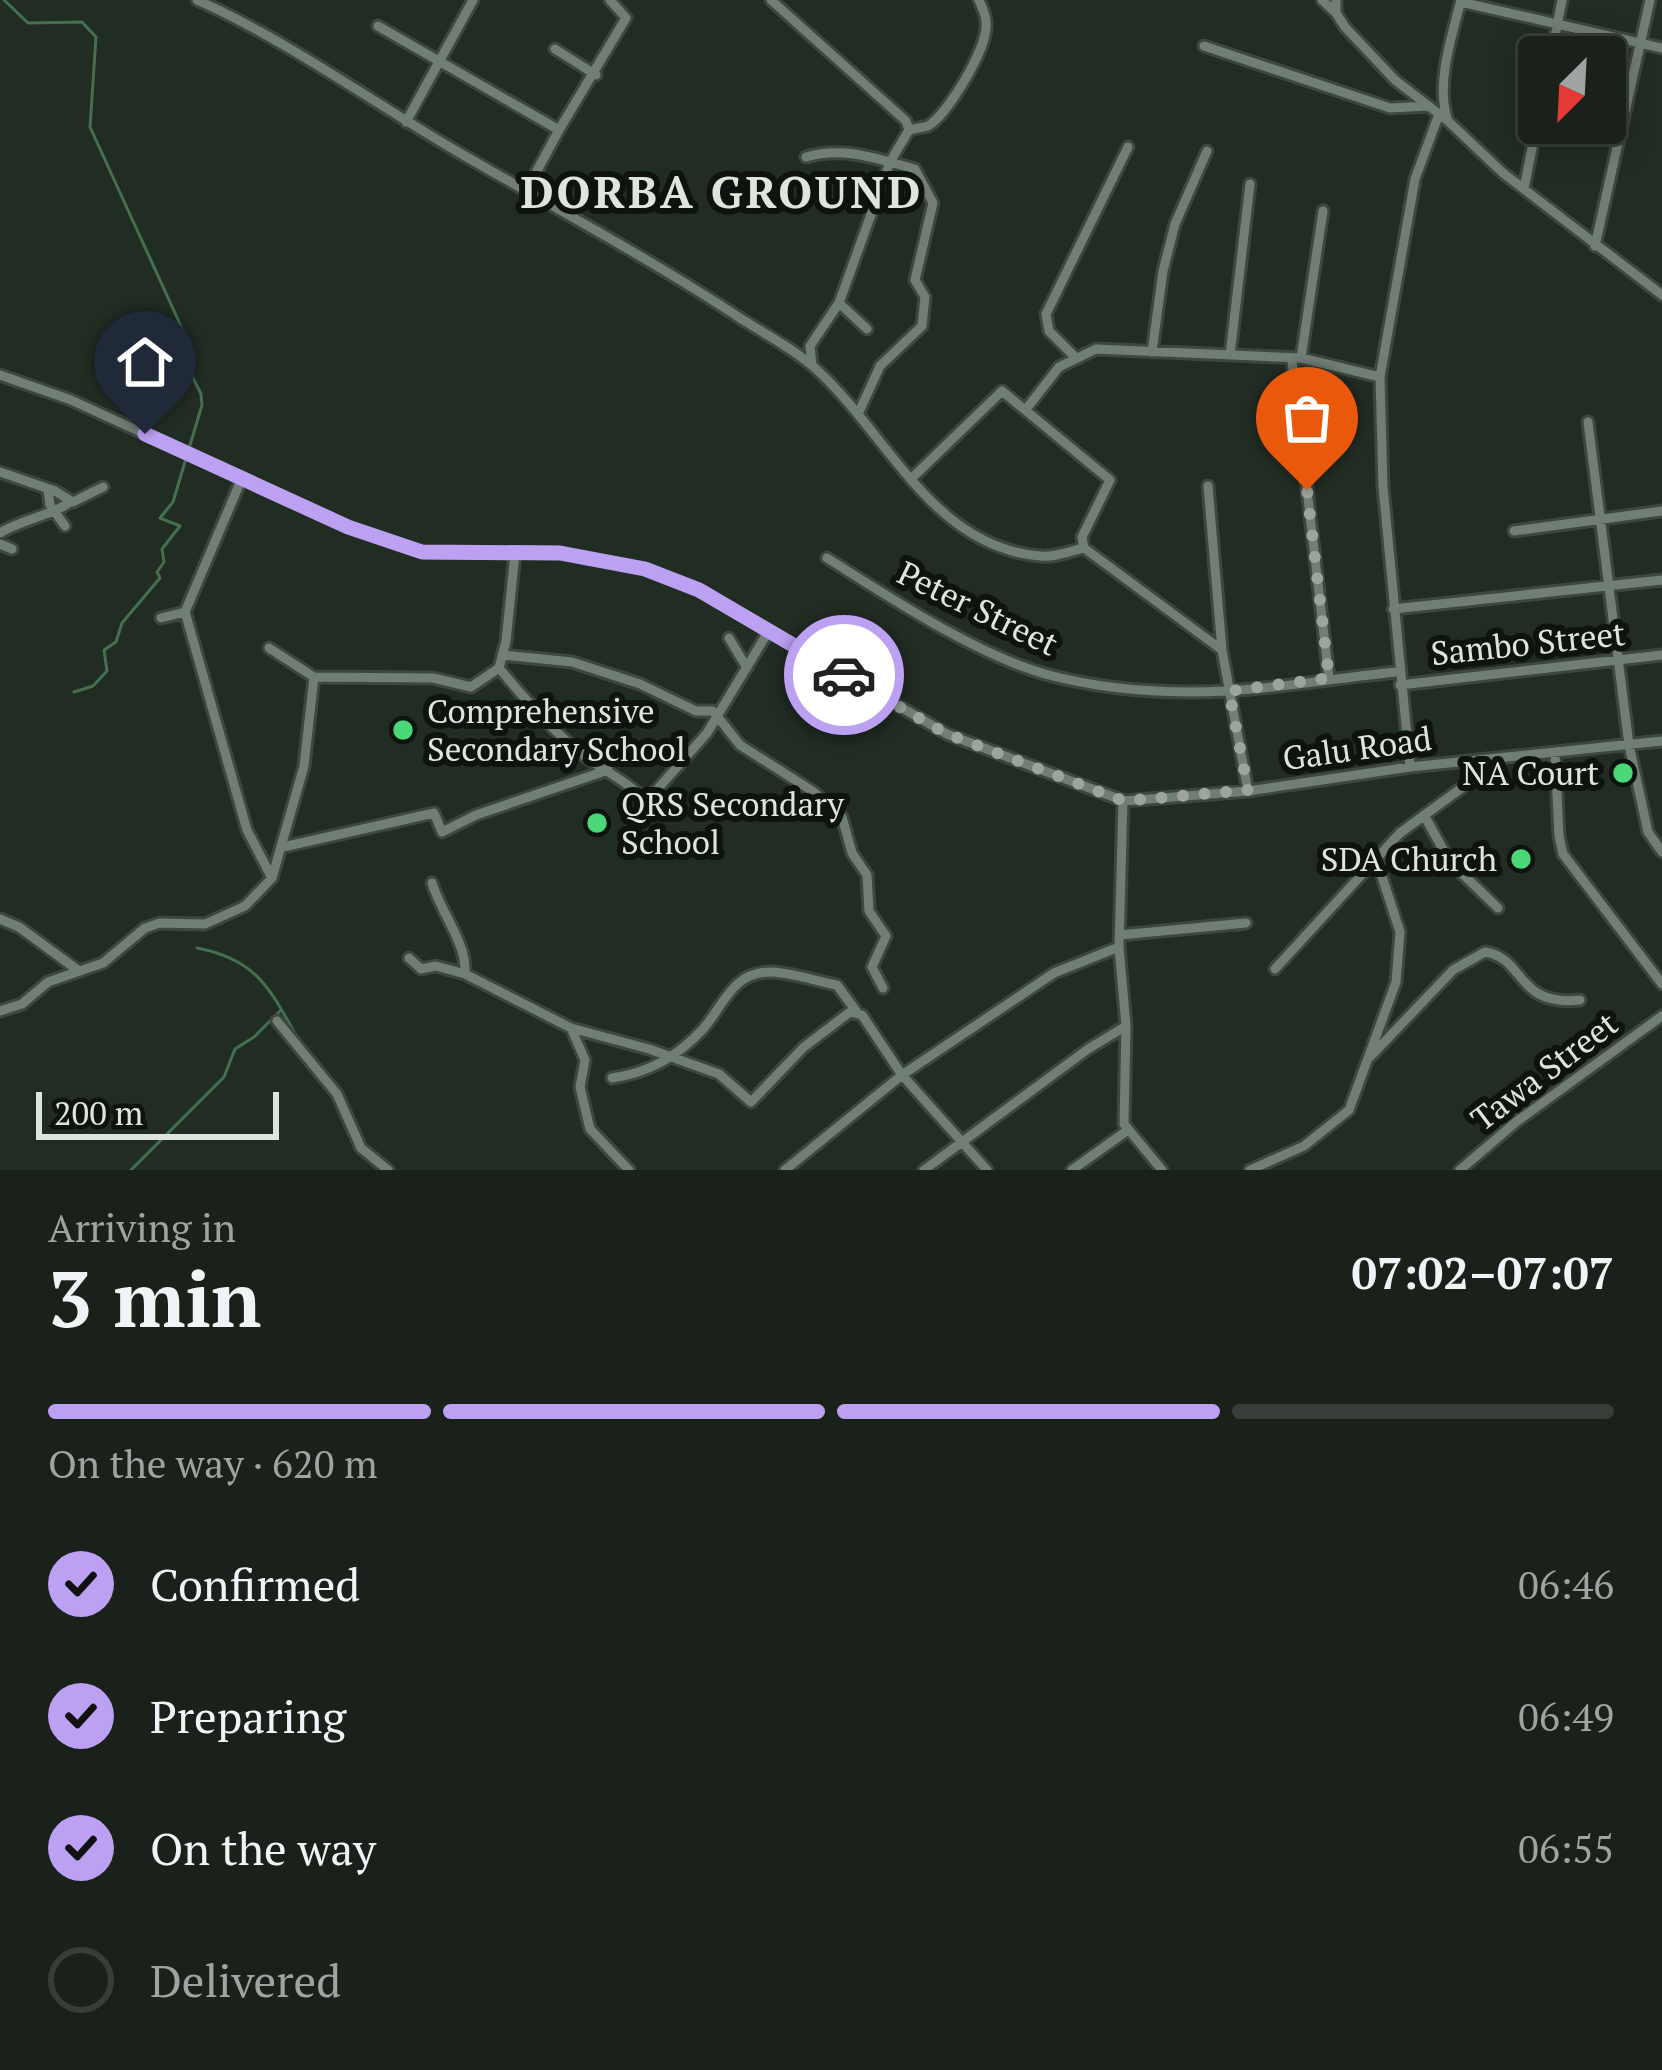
<!DOCTYPE html>
<html lang="en">
<head>
<meta charset="utf-8">
<style>
	:root { --surface:#19211a; --page:#222923; --text:#f1f3f6; --muted:#9fa3a2; --line:#373e39; --accent:#bca0f2 }
	body { margin:0; font-family:"PT Serif",serif; background:var(--page); color:var(--text); height:100vh; display:flex; flex-direction:column; font-size:45px; white-space:nowrap }
	* { box-sizing:border-box; margin:0 }
	p { font-size:39px; color:var(--muted) }
	.icon { flex:none; width:66px; height:66px; fill:none; stroke:currentColor; stroke-width:2; stroke-linecap:round; stroke-linejoin:round }
	.map { position:relative; height:1170px; overflow:hidden }
	.details { display:flex; flex-direction:column; background:var(--surface); flex:1 }
	.details>* { flex:none }
	.needle { width:78px; rotate:204deg }
	.buttons { position:absolute; left:1518px; top:36px; display:grid; gap:24px }
	.buttons a { display:grid; place-items:center; width:108px; height:108px; border-radius:12px; background:var(--surface); box-shadow:0 6px 30px #0003,0 0 0 3px var(--line); font-size:60px }
	.scale { position:absolute; left:36px; bottom:30px; width:243px; box-sizing:border-box; padding-left:12px; border:6px solid #dee5df; border-top:0; font-size:33px; line-height:42px; white-space:nowrap; color:#dee5df; -webkit-text-stroke:9px #0e130f; paint-order:stroke }
	.pin { position:absolute; display:grid; place-items:center; width:102px; height:102px; color:#fff; margin:-123px -51px; border-radius:50% 50% 50% 0; rotate:-45deg; box-shadow:0 0 12px #0007 }
	.pin .icon { rotate:45deg }
	.courier { position:absolute; display:grid; place-items:center; width:120px; height:120px; margin:-60px; border:9px solid #bca0f2; border-radius:50%; background:#fff; color:#222; box-shadow:0 3px 15px #0007 }
	.headline em { font-style:normal; font-weight:700 }
	.headline div { display:flex; flex-direction:column-reverse }
	.headline { display:flex; align-items:center; justify-content:space-between; height:204px; padding:0 48px }
	h1 { font-size:78px; font-weight:700; line-height:90px }
	.bar { display:grid; grid-template-columns:repeat(4,1fr); gap:18px 12px; align-content:center; height:144px; padding:0 48px }
	.bar i { height:15px; border-radius:9px; background:var(--line) }
	.bar .selected { background:var(--accent) }
	.bar p { grid-column:span 4 }
	ol { padding:0 48px; list-style:none }
	li { display:flex; align-items:center; gap:36px; height:132px }
	li p { margin-inline-start:auto }
	li .icon { padding:12px; border-radius:50%; background:var(--accent); color:#111; stroke-width:4 }
	li:last-child { color:var(--muted) }
	li i { width:66px; height:66px; border:6px solid var(--line); border-radius:50% }
	.map>svg:first-child { display:block }
	.lines { fill:none; stroke-linecap:round; stroke-linejoin:round }
	.stream { stroke:#44704e; stroke-width:3 }
	.minor-casing { stroke:#3d463f; stroke-width:15 }
	.minor { stroke:#717e74; stroke-width:9 }
	.done { stroke:#9ca49d; stroke-width:12; stroke-dasharray:0 21.6 }
	.route { stroke:#bca0f2; stroke-width:15 }
	.poi-dot { fill:#49d778; stroke:#0e130f; stroke-width:4.5 }
	.labels { text-anchor:middle; stroke-width:12; stroke-linejoin:round; paint-order:stroke }
	.street-label { font-size:33px; fill:#dee5df; stroke:#0e130f }
	.poi-label { font-size:33px; fill:#dee5df; stroke:#0e130f; text-anchor:start }
	.district-label { font-size:45px; font-weight:bold; letter-spacing:3px; fill:#dee5df; stroke:#0e130f }
</style>
</head>
<body>
<div class="map">
<svg width="1662" height="1170" viewBox="0 0 1662 1170">
	<rect width="100%" height="100%" fill="#212c23"/>
	<g class="lines">
		<path class="stream" d="M4 0 28 23 82 22 96 37 90 127 180 324 187 351 184 360 201 394 202 405 173 502 160 518 180 526 162 549 164 562 157 572 160 578 122 623 116 642 104 650 107 671 93 686 74 692
			M197 948C260 960 271 992 301 1044
			M131 1170 224 1077 235 1049 254 1037 280 1011"/>
		<g class="minor-casing">
			<path id="minor" d="M197 0C291 42 376 105 465 156 557 209 652 260 740 318 765 334 794 349 816 369 888 434 932 547 1040 556 1054 558 1070 551 1084 548L1222 650
				M771 0 906 121 909 130 890 162 839 303 867 329
				M1322 0 1336 13
				M1336 0V13L1345 27 1395 80 1448 121 1503 173 1662 295
				M1461 2 1662 48
				M378 26 559 130 526 191
				M1204 46 1390 108 1429 106
				M555 49 596 75
				M1551 57 1562 0
				M1447 118C1436 82 1452 36 1461 0
				M406 122 473 0
				M559 130 626 18 610 0
				M909 130C912 129 925 127 928 126 948 114 985 51 986 28 987 17 983 10 979 0
				M806 157C845 146 878 159 915 169L933 203 915 280 925 297 922 326 880 366 859 412
				M1524 188 1539 114
				M1595 246 1650 0
				M1152 352 1163 271 1175 224 1207 151
				M1230 355 1250 184
				M1075 357 1049 331 1046 314 1128 147
				M1301 358 1323 211
				M1292 361 1329 678
				M812 365 810 346 839 303
				M0 375 71 400 348 527 422 552 560 553 645 569 699 590 947 734 1124 801 1248 791 1410 767 1662 741
				M1027 408 1059 367 1096 349 1301 358 1380 377
				M1588 422 1629 745 1648 832 1662 852
				M0 472 55 491 73 502 103 487
				M242 478 185 612 247 830 272 878
				M911 479 1002 391 1110 480 1082 537 1084 548
				M1208 486 1222 650 1248 791
				M48 490 50 505 65 526
				M1514 531 1662 511
				M0 533C20 520 57 514 71 501
				M0 544 12 549
				M827 558C889 597 975 654 1045 674 1104 690 1165 694 1226 691 1283 688 1341 677 1398 672
				M1393 609 1662 580
				M161 618 185 612
				M729 638 747 668
				M269 648 314 677
				M502 655 572 662 640 684 696 711H713L740 745 814 792 842 817 852 853 867 875 869 911 886 936 872 967 883 988
				M499 668C523 697 549 727 578 751 600 769 626 780 647 801L707 733 768 632
				M314 677 433 678 471 687 499 668 506 641 515 553
				M1400 685 1662 655
				M1555 754 1559 836 1563 854 1662 984
				M1410 767 1383 487 1380 377 1415 179 1439 114
				M1123 800 1119 947 1126 1026 1124 1124 1162 1170
				M1424 815 1450 862 1498 908
				M283 847 434 813 442 832 476 815 608 770
				M432 883C441 913 467 943 465 974L571 1028 649 1049 719 1074 751 1102 804 1047 850 1012 862 1015 902 1075 785 1170
				M0 919 19 927 79 971
				M1120 935 1246 923
				M409 958 421 969 436 966 465 974
				M1275 969 1400 833 1497 762
				M0 1011 22 1004 48 982 103 963 145 928 160 923 205 924 245 906 272 878 304 766 314 677
				M277 1021 337 1094 361 1148 388 1170
				M571 1028 585 1060 580 1087 590 1129 629 1170
				M1370 1057 1453 970 1485 952C1526 958 1515 1007 1580 1000
				M612 1078C648 1073 678 1056 702 1030 723 1008 731 971 772 972 793 973 816 981 837 985L856 1011
				M924 1170 1088 1049 1126 1026
				M987 1170 902 1075 1054 973 1119 947
				M1072 1170 1128 1130
				M1250 1170 1304 1146 1349 1110 1396 982 1400 932 1376 858
				M1460 1170 1516 1122 1662 1016"/>
		</g>
		<use href="#minor" class="minor"/>
	</g>
	<g class="lines">
		<path class="done" d="M844 675 947 734 1124 801 1248 790 1229 691 1329 678 1307 490"/>
		<path class="route" d="M145 434 348 527 422 552 560 553 645 569 699 590 844 675"/>
	</g>
	<g class="poi-dot">
		<circle cx="403" cy="730" r="12"/>
		<circle cx="1623" cy="773" r="12"/>
		<circle cx="597" cy="823" r="12"/>
		<circle cx="1521" cy="859" r="12"/>
	</g>
	<g class="labels">
		<g class="street-label">
			<text transform="translate(978 608) rotate(26)" y="12">Peter Street</text>
			<text transform="translate(1528 643) rotate(-6)" y="12">Sambo Street</text>
			<text transform="translate(1357 748) rotate(-8)" y="12">Galu Road</text>
			<text transform="translate(1544 1071) rotate(-37)" y="12">Tawa Street</text>
		</g>
		<g class="poi-label">
			<text x="427" y="723">Comprehensive<tspan x="427" dy="38">Secondary School</tspan></text>
			<text x="1599" y="785" text-anchor="end">NA Court</text>
			<text x="621" y="816">QRS Secondary<tspan x="621" dy="38">School</tspan></text>
			<text x="1497" y="871" text-anchor="end">SDA Church</text>
		</g>
		<g class="district-label">
			<text x="722" y="208">DORBA GROUND</text>
		</g>
	</g>
</svg>
<div class="buttons">
<a><svg class="needle" viewBox="-14 -14 28 28"><path d="M0-13l5 13h-10z" fill="#e53935"/><path d="M0 13l5-13h-10z" fill="#9fa3a2"/></svg></a>
</div>
<div class="scale">200 m</div>
<div class="pin" style="left:1307px;top:490px;background:#ea580c"><svg class="icon" aria-label="bag" viewBox="0 0 24 24"><path d="M5 8h14l-1 12H6zM9 8a3 3 0 0 1 6 0"/></svg></div>
<div class="pin" style="left:145px;top:434px;background:#1f2937"><svg class="icon" aria-label="home" viewBox="0 0 24 24"><path d="M3 11l9-7 9 7M6 9v11h12V9"/></svg></div>
<div class="courier" style="left:844px;top:675px"><svg class="icon" aria-label="car" viewBox="0 0 24 24"><path d="M5 17H2v-5l4-1 3-4h7l3 4 3 1v5h-3M9 17h6M6 11h13"/><circle cx="7" cy="17" r="2"/><circle cx="17" cy="17" r="2"/></svg></div>
</div>
<section class="details">
<div class="headline"><div><h1>3 min</h1><p>Arriving in</p></div><em>07:02–07:07</em></div>
<div class="bar"><i class="selected"></i><i class="selected"></i><i class="selected"></i><i></i><p>On the way · 620 m</p></div>
<ol>
<li><svg class="icon" aria-label="check" viewBox="0 0 24 24"><path d="M5 12l5 5 9-10"/></svg>Confirmed<p>06:46</p></li>
<li><svg class="icon" aria-label="check" viewBox="0 0 24 24"><path d="M5 12l5 5 9-10"/></svg>Preparing<p>06:49</p></li>
<li><svg class="icon" aria-label="check" viewBox="0 0 24 24"><path d="M5 12l5 5 9-10"/></svg>On the way<p>06:55</p></li>
<li><i></i>Delivered</li>
</ol>
</section>
</body>
</html>
